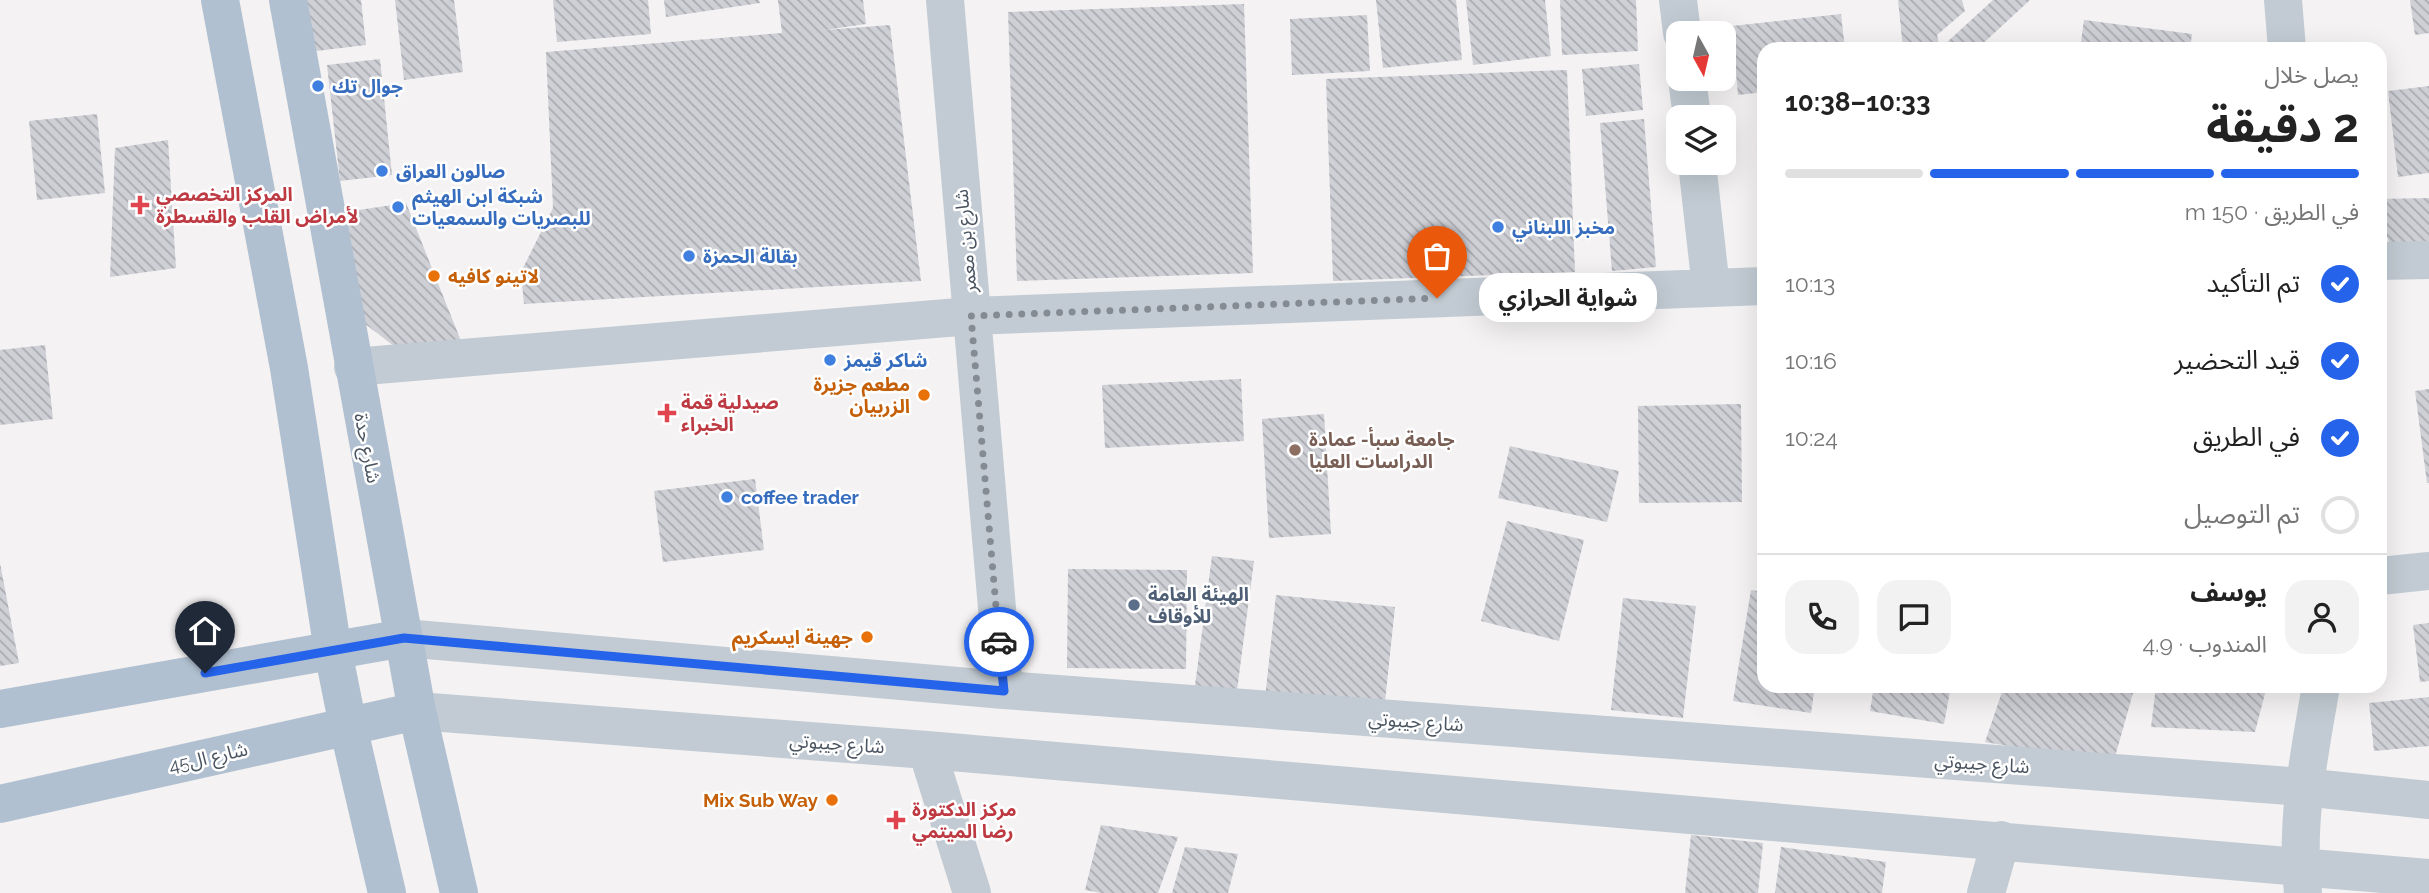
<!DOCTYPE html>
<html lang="ar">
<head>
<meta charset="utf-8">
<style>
	:root { --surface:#fff; --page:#f2f2f2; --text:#222; --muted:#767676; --line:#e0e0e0; --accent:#2563eb }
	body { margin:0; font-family:Raleway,"Noto Sans Arabic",sans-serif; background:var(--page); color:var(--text); direction:rtl; height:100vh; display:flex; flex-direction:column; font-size:26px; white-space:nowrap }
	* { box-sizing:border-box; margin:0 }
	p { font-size:23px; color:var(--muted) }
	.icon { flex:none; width:38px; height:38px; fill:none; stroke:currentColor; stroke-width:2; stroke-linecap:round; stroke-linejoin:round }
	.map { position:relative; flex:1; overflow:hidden; direction:ltr }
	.drawer { position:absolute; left:1757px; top:42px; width:630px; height:651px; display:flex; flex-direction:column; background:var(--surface); border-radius:21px; box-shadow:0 7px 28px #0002; direction:rtl }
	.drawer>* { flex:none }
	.needle { width:46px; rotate:172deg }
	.controls { position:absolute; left:1666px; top:21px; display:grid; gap:14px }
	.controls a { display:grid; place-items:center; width:70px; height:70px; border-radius:14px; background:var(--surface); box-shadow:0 7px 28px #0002; font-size:35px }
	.pin { position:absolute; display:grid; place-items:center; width:60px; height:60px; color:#fff; margin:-72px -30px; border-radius:50% 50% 50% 0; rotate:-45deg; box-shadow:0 0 7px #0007 }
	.pin .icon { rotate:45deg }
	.courier { position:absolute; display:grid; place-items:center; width:70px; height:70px; margin:-35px; border:5px solid #2563eb; border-radius:50%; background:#fff; color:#222; box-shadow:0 2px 9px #0007 }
	.bubble { position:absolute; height:49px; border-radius:21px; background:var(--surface); box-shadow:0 7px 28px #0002; font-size:23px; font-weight:700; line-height:49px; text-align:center; direction:rtl }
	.summary em { font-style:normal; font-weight:700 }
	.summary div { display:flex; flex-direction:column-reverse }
	.summary { display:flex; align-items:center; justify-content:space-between; height:119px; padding:0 28px }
	h1 { font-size:46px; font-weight:700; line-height:52px }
	.bar { display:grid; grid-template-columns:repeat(4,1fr); gap:10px 7px; align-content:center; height:84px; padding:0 28px }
	.bar i { height:9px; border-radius:5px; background:var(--line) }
	.bar .active { background:var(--accent) }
	.bar p { grid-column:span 4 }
	.line { display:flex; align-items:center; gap:18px; padding:0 28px; border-top:2px solid var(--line) }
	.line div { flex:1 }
	.round { display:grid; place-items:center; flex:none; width:74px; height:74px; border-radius:21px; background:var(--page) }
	ol { padding:0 28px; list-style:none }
	li { display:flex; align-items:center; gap:21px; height:77px }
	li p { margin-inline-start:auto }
	li .icon { padding:7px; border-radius:50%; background:var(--accent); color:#fff; stroke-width:4 }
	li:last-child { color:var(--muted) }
	li i { width:38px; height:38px; border:4px solid var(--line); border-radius:50% }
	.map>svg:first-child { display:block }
	.building { fill:url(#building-back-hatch) }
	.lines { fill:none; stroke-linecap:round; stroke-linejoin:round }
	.minor { stroke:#c2cbd3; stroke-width:38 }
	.major { stroke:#b1c0d0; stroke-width:38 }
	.done { stroke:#858b93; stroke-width:7; stroke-dasharray:0 12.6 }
	.route { stroke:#2563eb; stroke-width:9 }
	.shop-dot { fill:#3f7fe0; stroke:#fff; stroke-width:2.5 }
	.health-dot { fill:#e0444e; stroke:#fff; stroke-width:2.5 }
	.food-dot { fill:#e8710a; stroke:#fff; stroke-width:2.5 }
	.education-dot { fill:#8d6e63; stroke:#fff; stroke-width:2.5 }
	.service-dot { fill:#5c6f8a; stroke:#fff; stroke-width:2.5 }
	.labels { text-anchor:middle; stroke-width:5; stroke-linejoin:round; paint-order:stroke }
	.shop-label { font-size:19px; font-weight:bold; fill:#366cbe; stroke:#fff; text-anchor:start }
	.health-label { font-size:19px; font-weight:bold; fill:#be3a42; stroke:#fff; text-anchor:start }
	.street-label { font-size:19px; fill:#495460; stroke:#fff }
	.food-label { font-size:19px; font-weight:bold; fill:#c56008; stroke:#fff; text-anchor:end }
	.education-label { font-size:19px; font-weight:bold; fill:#785e54; stroke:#fff; text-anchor:start }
	.service-label { font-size:19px; font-weight:bold; fill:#4e5e75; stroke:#fff; text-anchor:start }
</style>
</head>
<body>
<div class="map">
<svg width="2429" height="893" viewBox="0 0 2429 893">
	<defs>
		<pattern id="building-back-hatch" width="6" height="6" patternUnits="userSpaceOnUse" patternTransform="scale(1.75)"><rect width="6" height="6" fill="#ced0d6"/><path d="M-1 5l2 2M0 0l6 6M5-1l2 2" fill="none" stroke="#a9abb1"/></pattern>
	</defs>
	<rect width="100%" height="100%" fill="#f4f2f2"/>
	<path class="building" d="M302 0H361L366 45 308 52Z
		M395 0H454L463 72 404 80Z
		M553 0H648L651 34 557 42Z
		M664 0H759L760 3 666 17Z
		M778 0H863L866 24 825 30 890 25 921 281 524 304 521 272 553 208 546 52 782 33Z
		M1376 0H1456L1462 60 1383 68Z
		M1466 0H1545L1551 56 1473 65Z
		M1560 0H1636L1638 51 1562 55Z
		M1898 0H1962L1965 11 1937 35 1940 49H1903Z
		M1993 0H2030L1977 49H1949L1945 44Z
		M2410 0H2429V33L2415 35Z
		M1244 4 1253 273 1017 281 1008 12Z
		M1841 14 1845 49H1764V92L1738 95 1732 26Z
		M1367 15 1370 71 1292 75 1290 19Z
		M2084 20 2192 34 2190 49H2080Z
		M380 59 392 175 340 181 327 65Z
		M1639 64 1643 110 1586 116 1582 69Z
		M1567 70 1575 272 1333 281 1326 79Z
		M2429 86V173L2398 177 2388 91Z
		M2380 99 2387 140 2380 141Z
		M97 114 105 193 37 200 29 121Z
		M1644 119 1656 267 1612 271 1600 123Z
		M168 140 176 268 110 277 115 148Z
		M2429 198V256L2391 257 2388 238 2380 237V199Z
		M406 203 461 341 394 346 352 314 345 212Z
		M45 345 53 419 0 425V350Z
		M1241 379 1244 441 1105 448 1102 385Z
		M2429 389V483H2427L2415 391Z
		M1741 404 1742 502 1639 503 1638 406Z
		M1324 414 1331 534 1269 538 1262 419Z
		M1510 446 1619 471 1607 522 1498 498Z
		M755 479 764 550 663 562 654 491Z
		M1507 521 1584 540 1559 641 1481 621Z
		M1212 556 1254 561 1236 698 1194 693Z
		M0 563 19 663 0 666Z
		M1068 569 1187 570 1186 669 1067 668Z
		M1751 590 1764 592V686H1815L1811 713 1733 701Z
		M1276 595 1395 607 1384 711 1265 699Z
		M1623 598 1696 606 1683 718 1611 710Z
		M2429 623V681L2420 682 2413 625Z
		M1874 686H1951L1944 724 1870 711Z
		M2004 686H2135L2113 764 1985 742Z
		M2156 686H2267L2255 732 2151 727Z
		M2429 697V746L2374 751 2369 703Z
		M1101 825 1178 837 1158 893H1101L1085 890Z
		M1691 835 1763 843 1758 893H1685Z
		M1185 847 1238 854 1228 893H1172Z
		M1781 847 1886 862 1882 893H1775Z"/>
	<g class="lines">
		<path class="minor" d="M945 0 1004 690
			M1678 0 1682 33
			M2283 0 2287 49
			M1687 79 1692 117
			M1697 163 1711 288
			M2380 261 2429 260
			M353 367 971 316 1764 286
			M2380 576 2429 571
			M404 638 1004 690 2303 787 2429 800
			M417 711 927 750 2429 878
			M927 750 972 893
			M1986 893 2001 840
			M2303 893C2295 823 2309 755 2321 686"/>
		<path class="major" d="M220 0 289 368 333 651 348 726 387 893
			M288 0 417 711 459 893
			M0 709 404 638
			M0 804 417 711"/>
	</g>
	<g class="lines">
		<path class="done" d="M999 642 971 316 1437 298"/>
		<path class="route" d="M205 673 404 638 1004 691 999 642"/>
	</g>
	<g class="shop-dot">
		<circle cx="318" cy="86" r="7"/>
		<circle cx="382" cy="171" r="7"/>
		<circle cx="398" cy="207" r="7"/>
		<circle cx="1498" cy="227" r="7"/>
		<circle cx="689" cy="256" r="7"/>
		<circle cx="830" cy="360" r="7"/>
		<circle cx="727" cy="497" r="7"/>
	</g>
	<g class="health-dot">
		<path d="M136.5 194.5h7v7h7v7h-7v7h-7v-7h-7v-7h7z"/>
		<path d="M663.5 402.5h7v7h7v7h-7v7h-7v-7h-7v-7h7z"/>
		<path d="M892.5 809.5h7v7h7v7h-7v7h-7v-7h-7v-7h7z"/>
	</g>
	<g class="food-dot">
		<circle cx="434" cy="276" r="7"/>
		<circle cx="924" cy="395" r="7"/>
		<circle cx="867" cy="637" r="7"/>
		<circle cx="832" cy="800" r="7"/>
	</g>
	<circle class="education-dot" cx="1295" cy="450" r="7"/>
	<circle class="service-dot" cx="1134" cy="605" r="7"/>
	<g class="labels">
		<g class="shop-label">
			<text x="332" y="93">جوال تك</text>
			<text x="396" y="178">صالون العراق</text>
			<text x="412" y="203">شبكة ابن الهيثم<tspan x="412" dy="22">للبصريات والسمعيات</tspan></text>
			<text x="1512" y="234">مخبز اللبناني</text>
			<text x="703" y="263">بقالة الحمزة</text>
			<text x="844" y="367">شاكر قيمز</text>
			<text x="741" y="504">coffee trader</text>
		</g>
		<g class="health-label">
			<text x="156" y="201">المركز التخصصي<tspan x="156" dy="22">لأمراض القلب والقسطرة</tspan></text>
			<text x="681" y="409">صيدلية قمة<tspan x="681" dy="22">الخبراء</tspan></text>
			<text x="912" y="816">مركز الدكتورة<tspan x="912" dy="22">رضا الميتمي</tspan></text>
		</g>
		<g class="street-label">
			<text transform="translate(965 241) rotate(-95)" y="7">شارع بن معمر</text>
			<text transform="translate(368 448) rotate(79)" y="7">شارع حدة</text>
			<text transform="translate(1416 721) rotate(4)" y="7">شارع جيبوتي</text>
			<text transform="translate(837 743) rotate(4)" y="7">شارع جيبوتي</text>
			<text transform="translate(208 757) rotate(-13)" y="7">شارع ال45</text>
			<text transform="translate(1982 763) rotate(4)" y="7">شارع جيبوتي</text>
		</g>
		<g class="food-label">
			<text x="448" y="283" text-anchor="start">لاتينو كافيه</text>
			<text x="910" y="391">مطعم جزيرة<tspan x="910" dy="22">الزربيان</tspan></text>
			<text x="853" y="644">جهينة ايسكريم</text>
			<text x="818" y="807">Mix Sub Way</text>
		</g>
		<g class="education-label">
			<text x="1309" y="446">جامعة سبأ- عمادة<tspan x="1309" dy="22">الدراسات العليا</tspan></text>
		</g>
		<g class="service-label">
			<text x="1148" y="601">الهيئة العامة<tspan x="1148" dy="22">للأوقاف</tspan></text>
		</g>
	</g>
</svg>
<div class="controls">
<a><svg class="needle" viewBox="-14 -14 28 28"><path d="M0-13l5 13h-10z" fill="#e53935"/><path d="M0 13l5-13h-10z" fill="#767676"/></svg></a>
<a><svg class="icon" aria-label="layers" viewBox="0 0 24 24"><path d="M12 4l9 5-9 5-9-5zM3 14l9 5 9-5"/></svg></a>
</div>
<div class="pin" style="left:1437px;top:298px;background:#ea580c"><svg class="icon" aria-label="bag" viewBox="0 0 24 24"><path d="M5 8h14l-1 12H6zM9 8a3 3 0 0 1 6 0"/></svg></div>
<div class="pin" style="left:205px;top:673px;background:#1f2937"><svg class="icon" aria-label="home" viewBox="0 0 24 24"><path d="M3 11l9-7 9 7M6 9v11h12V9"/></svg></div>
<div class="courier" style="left:999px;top:642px"><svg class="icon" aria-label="car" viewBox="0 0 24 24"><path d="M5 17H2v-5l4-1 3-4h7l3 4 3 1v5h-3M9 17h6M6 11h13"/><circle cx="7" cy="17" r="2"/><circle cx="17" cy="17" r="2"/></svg></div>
<div class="bubble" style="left:1479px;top:273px;width:178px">شواية الحرازي</div>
<section class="drawer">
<div class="summary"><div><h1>2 دقيقة</h1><p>يصل خلال</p></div><em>10:33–10:38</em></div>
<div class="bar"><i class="active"></i><i class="active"></i><i class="active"></i><i></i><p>في الطريق · 150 m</p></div>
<ol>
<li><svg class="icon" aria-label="check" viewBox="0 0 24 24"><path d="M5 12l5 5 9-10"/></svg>تم التأكيد<p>10:13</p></li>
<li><svg class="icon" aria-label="check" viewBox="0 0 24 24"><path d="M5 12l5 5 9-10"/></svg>قيد التحضير<p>10:16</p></li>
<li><svg class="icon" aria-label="check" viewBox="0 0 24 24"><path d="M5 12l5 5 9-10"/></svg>في الطريق<p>10:24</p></li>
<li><i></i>تم التوصيل</li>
</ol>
<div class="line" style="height:126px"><a class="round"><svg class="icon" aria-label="person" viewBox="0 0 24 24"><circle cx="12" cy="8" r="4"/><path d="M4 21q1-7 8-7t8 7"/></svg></a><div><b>يوسف</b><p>المندوب · 4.9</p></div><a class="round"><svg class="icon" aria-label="chat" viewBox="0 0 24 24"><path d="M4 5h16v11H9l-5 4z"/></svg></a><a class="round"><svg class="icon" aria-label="phone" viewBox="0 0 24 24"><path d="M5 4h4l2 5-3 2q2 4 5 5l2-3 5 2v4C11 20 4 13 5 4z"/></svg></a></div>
</section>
</div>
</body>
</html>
